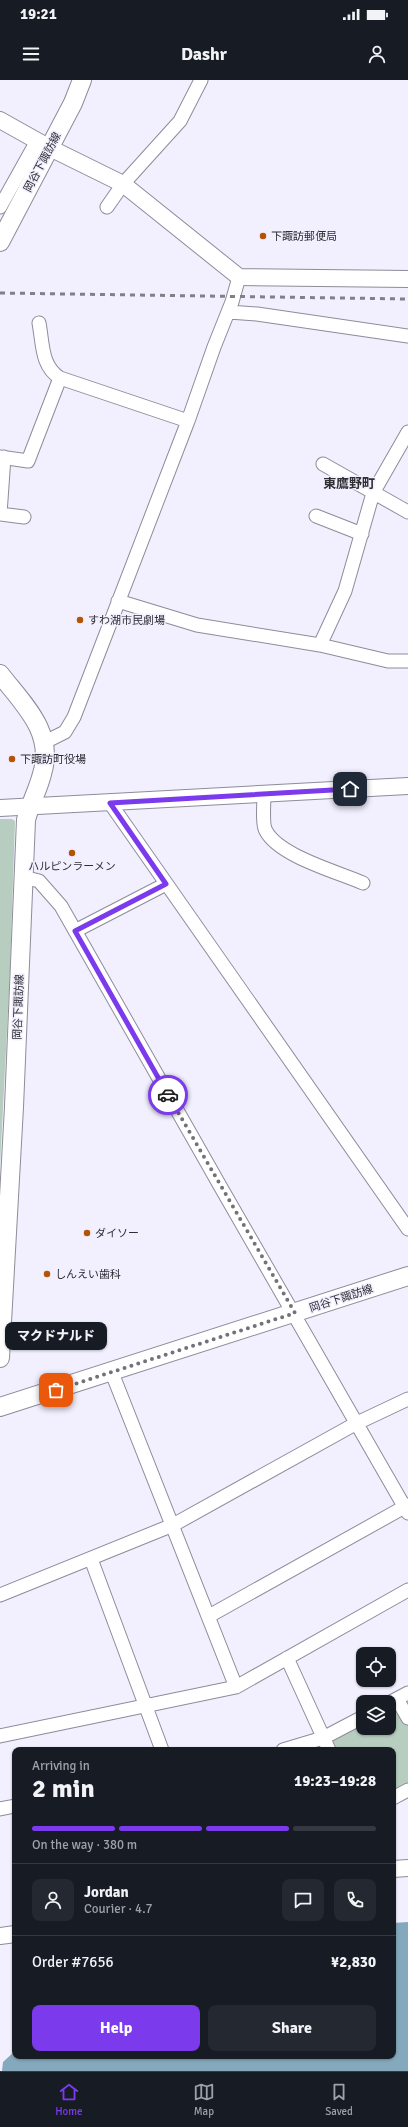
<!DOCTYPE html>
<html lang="en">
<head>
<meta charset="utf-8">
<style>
	:root { --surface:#171b24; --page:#242831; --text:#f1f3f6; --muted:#9ea1a6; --line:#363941; --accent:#7c3aed }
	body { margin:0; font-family:Signika,"Noto Sans JP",sans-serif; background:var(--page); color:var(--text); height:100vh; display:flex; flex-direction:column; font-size:15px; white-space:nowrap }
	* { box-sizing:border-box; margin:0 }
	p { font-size:13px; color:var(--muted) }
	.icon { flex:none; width:22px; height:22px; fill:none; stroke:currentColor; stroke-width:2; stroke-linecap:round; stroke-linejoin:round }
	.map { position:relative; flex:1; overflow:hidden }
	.drawer { position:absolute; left:12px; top:1667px; width:384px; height:312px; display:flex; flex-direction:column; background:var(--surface); border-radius:8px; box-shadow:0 1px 3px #0004 }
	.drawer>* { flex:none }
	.controls { position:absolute; left:356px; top:1567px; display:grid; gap:8px }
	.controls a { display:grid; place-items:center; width:40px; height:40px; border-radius:8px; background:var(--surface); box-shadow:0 1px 3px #0004; font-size:20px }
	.pin { position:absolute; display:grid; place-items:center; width:34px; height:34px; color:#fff; margin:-17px; border-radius:8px; box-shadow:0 2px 6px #0006 }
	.courier { position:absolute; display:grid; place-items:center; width:40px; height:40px; margin:-20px; border:3px solid #7c3aed; border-radius:50%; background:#fff; color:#222; box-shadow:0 1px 5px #0007 }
	.bubble { position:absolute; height:28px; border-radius:8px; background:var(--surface); box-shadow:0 1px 3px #0004; font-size:13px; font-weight:800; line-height:28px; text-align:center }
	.head em { font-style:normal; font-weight:800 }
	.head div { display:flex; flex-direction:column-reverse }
	.head { display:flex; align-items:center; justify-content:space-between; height:68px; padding:0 20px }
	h1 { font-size:26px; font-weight:800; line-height:30px }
	.bar { display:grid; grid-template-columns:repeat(4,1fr); gap:6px 4px; align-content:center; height:48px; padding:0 20px }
	.bar i { height:5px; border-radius:3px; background:var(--line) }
	.bar .active { background:var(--accent) }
	.bar p { grid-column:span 4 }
	.line { display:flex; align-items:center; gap:10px; padding:0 20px; border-top:1px solid var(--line) }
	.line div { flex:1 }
	.round { display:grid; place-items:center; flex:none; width:42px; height:42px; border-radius:8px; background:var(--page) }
	.action { display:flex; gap:8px; margin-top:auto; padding:8px 20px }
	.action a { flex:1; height:46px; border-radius:8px; background:var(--accent); color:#fff; font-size:16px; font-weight:800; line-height:46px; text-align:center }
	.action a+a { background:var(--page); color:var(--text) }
	.status { display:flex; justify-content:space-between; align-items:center; height:28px; padding:0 20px; background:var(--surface); direction:ltr }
	.status svg { height:11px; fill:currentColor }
	header { display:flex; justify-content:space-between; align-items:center; height:52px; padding:0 20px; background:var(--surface); font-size:18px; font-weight:800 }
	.dock { display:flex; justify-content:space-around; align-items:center; height:56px; border-top:1px solid var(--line); background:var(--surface); font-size:11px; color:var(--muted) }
	.dock a { display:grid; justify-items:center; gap:2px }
	.dock .active { color:var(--accent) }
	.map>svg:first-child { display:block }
	.green { fill:#b7cdbf }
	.water { fill:#84a9bc }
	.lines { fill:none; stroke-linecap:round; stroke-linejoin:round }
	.minor-casing { stroke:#8e8c99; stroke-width:15 }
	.tertiary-casing { stroke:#8e8c99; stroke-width:18 }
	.secondary-casing { stroke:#8e8c99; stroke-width:20 }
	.minor { stroke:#fff; stroke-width:13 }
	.tertiary { stroke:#fff; stroke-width:16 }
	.secondary { stroke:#fff; stroke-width:18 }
	.rail { stroke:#817f88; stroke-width:3; stroke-dasharray:5 5; stroke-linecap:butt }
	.done { stroke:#73727a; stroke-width:4; stroke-dasharray:0 7.2 }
	.route { stroke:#7c3aed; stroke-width:5 }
	.poi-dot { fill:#b25403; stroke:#f2effe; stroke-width:1.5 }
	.labels { text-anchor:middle; stroke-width:3; stroke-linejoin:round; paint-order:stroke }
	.street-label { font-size:11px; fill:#2f2e33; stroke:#f2effe }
	.poi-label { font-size:11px; fill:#2f2e33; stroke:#f2effe; text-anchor:start }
	.quarter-label { font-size:13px; font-weight:bold; fill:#2f2e33; stroke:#f2effe }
</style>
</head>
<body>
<div class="status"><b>19:21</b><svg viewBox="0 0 49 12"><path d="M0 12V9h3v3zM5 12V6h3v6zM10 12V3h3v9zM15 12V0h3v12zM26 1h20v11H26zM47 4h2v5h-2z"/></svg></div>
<header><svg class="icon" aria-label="menu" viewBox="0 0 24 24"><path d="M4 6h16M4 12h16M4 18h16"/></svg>Dashr<svg class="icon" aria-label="person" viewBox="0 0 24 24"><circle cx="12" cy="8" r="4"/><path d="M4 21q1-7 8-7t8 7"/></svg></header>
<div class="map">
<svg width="408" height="1991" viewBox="0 0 408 1991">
	<rect width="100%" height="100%" fill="#f2effe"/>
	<path class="green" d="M0 739H12L15 741 10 891 0 1086Z
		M395 1622 408 1641V1705L393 1714V1670H333L331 1657 363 1639V1648H389V1625Z"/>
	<path class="water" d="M408 1842V1991H2L3 1982 15 1971V1976H393V1843Z"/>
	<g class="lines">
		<g class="minor-casing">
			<path id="minor" d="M0 127 37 61
				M107 127 123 104 180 41 201 0
				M229 232 257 234 408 256
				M39 243C43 264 41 286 60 298L188 341
				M0 377 28 381 60 298
				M4 377 0 434 24 437
				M323 384 408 432
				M316 436 362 454
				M118 521 197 545 320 565 388 581H408
				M320 565 345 511 373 413 408 352
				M45 662 65 652 74 637 188 341 214 267 232 222 239 197
				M264 714C264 723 262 745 266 751 279 776 338 792 363 803
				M110 723 408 1149
				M23 797 39 801 61 826C176 1029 291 1231 408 1433
				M75 851 166 804
				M112 1293 236 1607
				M91 1479 162 1670
				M0 1515 173 1445 355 1344 408 1319
				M209 1536 408 1425
				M287 1578 329 1670
				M397 1619 408 1638
				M389 1623 408 1613
				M0 1656 236 1607 408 1510
				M283 1670 323 1658 363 1637
				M393 1718 408 1710
				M0 1729 15 1726"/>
		</g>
		<g class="tertiary-casing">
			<path id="tertiary" d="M0 40 50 68 123 104 239 197 408 199
				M0 728 408 706
				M393 1789 408 1788
				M0 1856 15 1854"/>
		</g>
		<g class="secondary-casing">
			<path id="secondary" d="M0 162 73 23 82 0
				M0 594C23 624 55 652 42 694 38 710 30 724 26 740L14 1027 0 1278
				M0 1327 408 1196"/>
		</g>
		<use href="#minor" class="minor"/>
		<use href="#tertiary" class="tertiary"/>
		<use href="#secondary" class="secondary"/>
		<path class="rail" d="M0 213 408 219"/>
	</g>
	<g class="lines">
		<path class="done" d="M56 1310 295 1233 168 1015"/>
		<path class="route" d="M168 1015 75 851 166 804 110 723 350 709"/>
	</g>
	<g class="poi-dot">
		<circle cx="263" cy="156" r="4"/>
		<circle cx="80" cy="540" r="4"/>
		<circle cx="12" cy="679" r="4"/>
		<circle cx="72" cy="773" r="4"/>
		<circle cx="87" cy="1153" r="4"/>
		<circle cx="47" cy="1194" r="4"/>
	</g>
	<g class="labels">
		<g class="street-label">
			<text transform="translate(42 82) rotate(-62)" y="4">岡谷下諏訪線</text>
			<text transform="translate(18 927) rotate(-88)" y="4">岡谷下諏訪線</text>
			<text transform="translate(341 1218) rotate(-18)" y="4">岡谷下諏訪線</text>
		</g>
		<g class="poi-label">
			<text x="271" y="160">下諏訪郵便局</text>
			<text x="88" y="544">すわ湖市民劇場</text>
			<text x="20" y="683">下諏訪町役場</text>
			<text x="72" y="790" text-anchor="middle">ハルピンラーメン</text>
			<text x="95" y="1157">ダイソー</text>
			<text x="55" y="1198">しんえい歯科</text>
		</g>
		<g class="quarter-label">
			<text x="349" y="408">東鷹野町</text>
		</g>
	</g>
</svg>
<div class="controls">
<a><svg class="icon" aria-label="locate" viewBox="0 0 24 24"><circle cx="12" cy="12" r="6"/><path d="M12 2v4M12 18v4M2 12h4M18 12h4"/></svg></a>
<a><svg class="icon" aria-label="layers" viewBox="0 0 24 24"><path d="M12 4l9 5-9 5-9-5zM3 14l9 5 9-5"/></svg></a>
</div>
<div class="pin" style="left:56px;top:1310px;background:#ea580c"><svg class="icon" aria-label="bag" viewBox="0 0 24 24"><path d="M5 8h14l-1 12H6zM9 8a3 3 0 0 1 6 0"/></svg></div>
<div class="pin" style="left:350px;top:709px;background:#1f2937"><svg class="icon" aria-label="home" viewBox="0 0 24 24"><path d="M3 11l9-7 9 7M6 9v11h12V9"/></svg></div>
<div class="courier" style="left:168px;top:1015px"><svg class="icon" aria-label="car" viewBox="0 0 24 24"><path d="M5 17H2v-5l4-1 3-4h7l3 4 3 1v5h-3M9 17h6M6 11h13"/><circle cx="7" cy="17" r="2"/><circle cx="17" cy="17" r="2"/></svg></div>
<div class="bubble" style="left:5px;top:1242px;width:102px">マクドナルド</div>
<section class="drawer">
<div class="head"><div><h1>2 min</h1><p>Arriving in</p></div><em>19:23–19:28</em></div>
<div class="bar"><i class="active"></i><i class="active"></i><i class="active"></i><i></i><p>On the way · 380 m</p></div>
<div class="line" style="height:72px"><a class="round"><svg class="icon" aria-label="person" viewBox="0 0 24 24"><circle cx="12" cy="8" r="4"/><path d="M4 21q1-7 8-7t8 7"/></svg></a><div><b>Jordan</b><p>Courier · 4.7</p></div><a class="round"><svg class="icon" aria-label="chat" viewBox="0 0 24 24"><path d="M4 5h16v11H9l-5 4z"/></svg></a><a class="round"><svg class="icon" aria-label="phone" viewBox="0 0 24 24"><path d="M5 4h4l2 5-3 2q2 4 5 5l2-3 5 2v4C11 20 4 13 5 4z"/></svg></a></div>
<div class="line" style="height:52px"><div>Order #7656</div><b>¥2,830</b></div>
<div class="action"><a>Help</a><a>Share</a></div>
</section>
</div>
<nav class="dock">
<a class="active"><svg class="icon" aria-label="home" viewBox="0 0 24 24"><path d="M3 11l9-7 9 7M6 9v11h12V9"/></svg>Home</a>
<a><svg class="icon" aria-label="map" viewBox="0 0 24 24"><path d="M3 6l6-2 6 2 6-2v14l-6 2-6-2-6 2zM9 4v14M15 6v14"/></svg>Map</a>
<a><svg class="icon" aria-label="saved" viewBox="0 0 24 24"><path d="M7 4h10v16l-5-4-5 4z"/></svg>Saved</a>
</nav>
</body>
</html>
